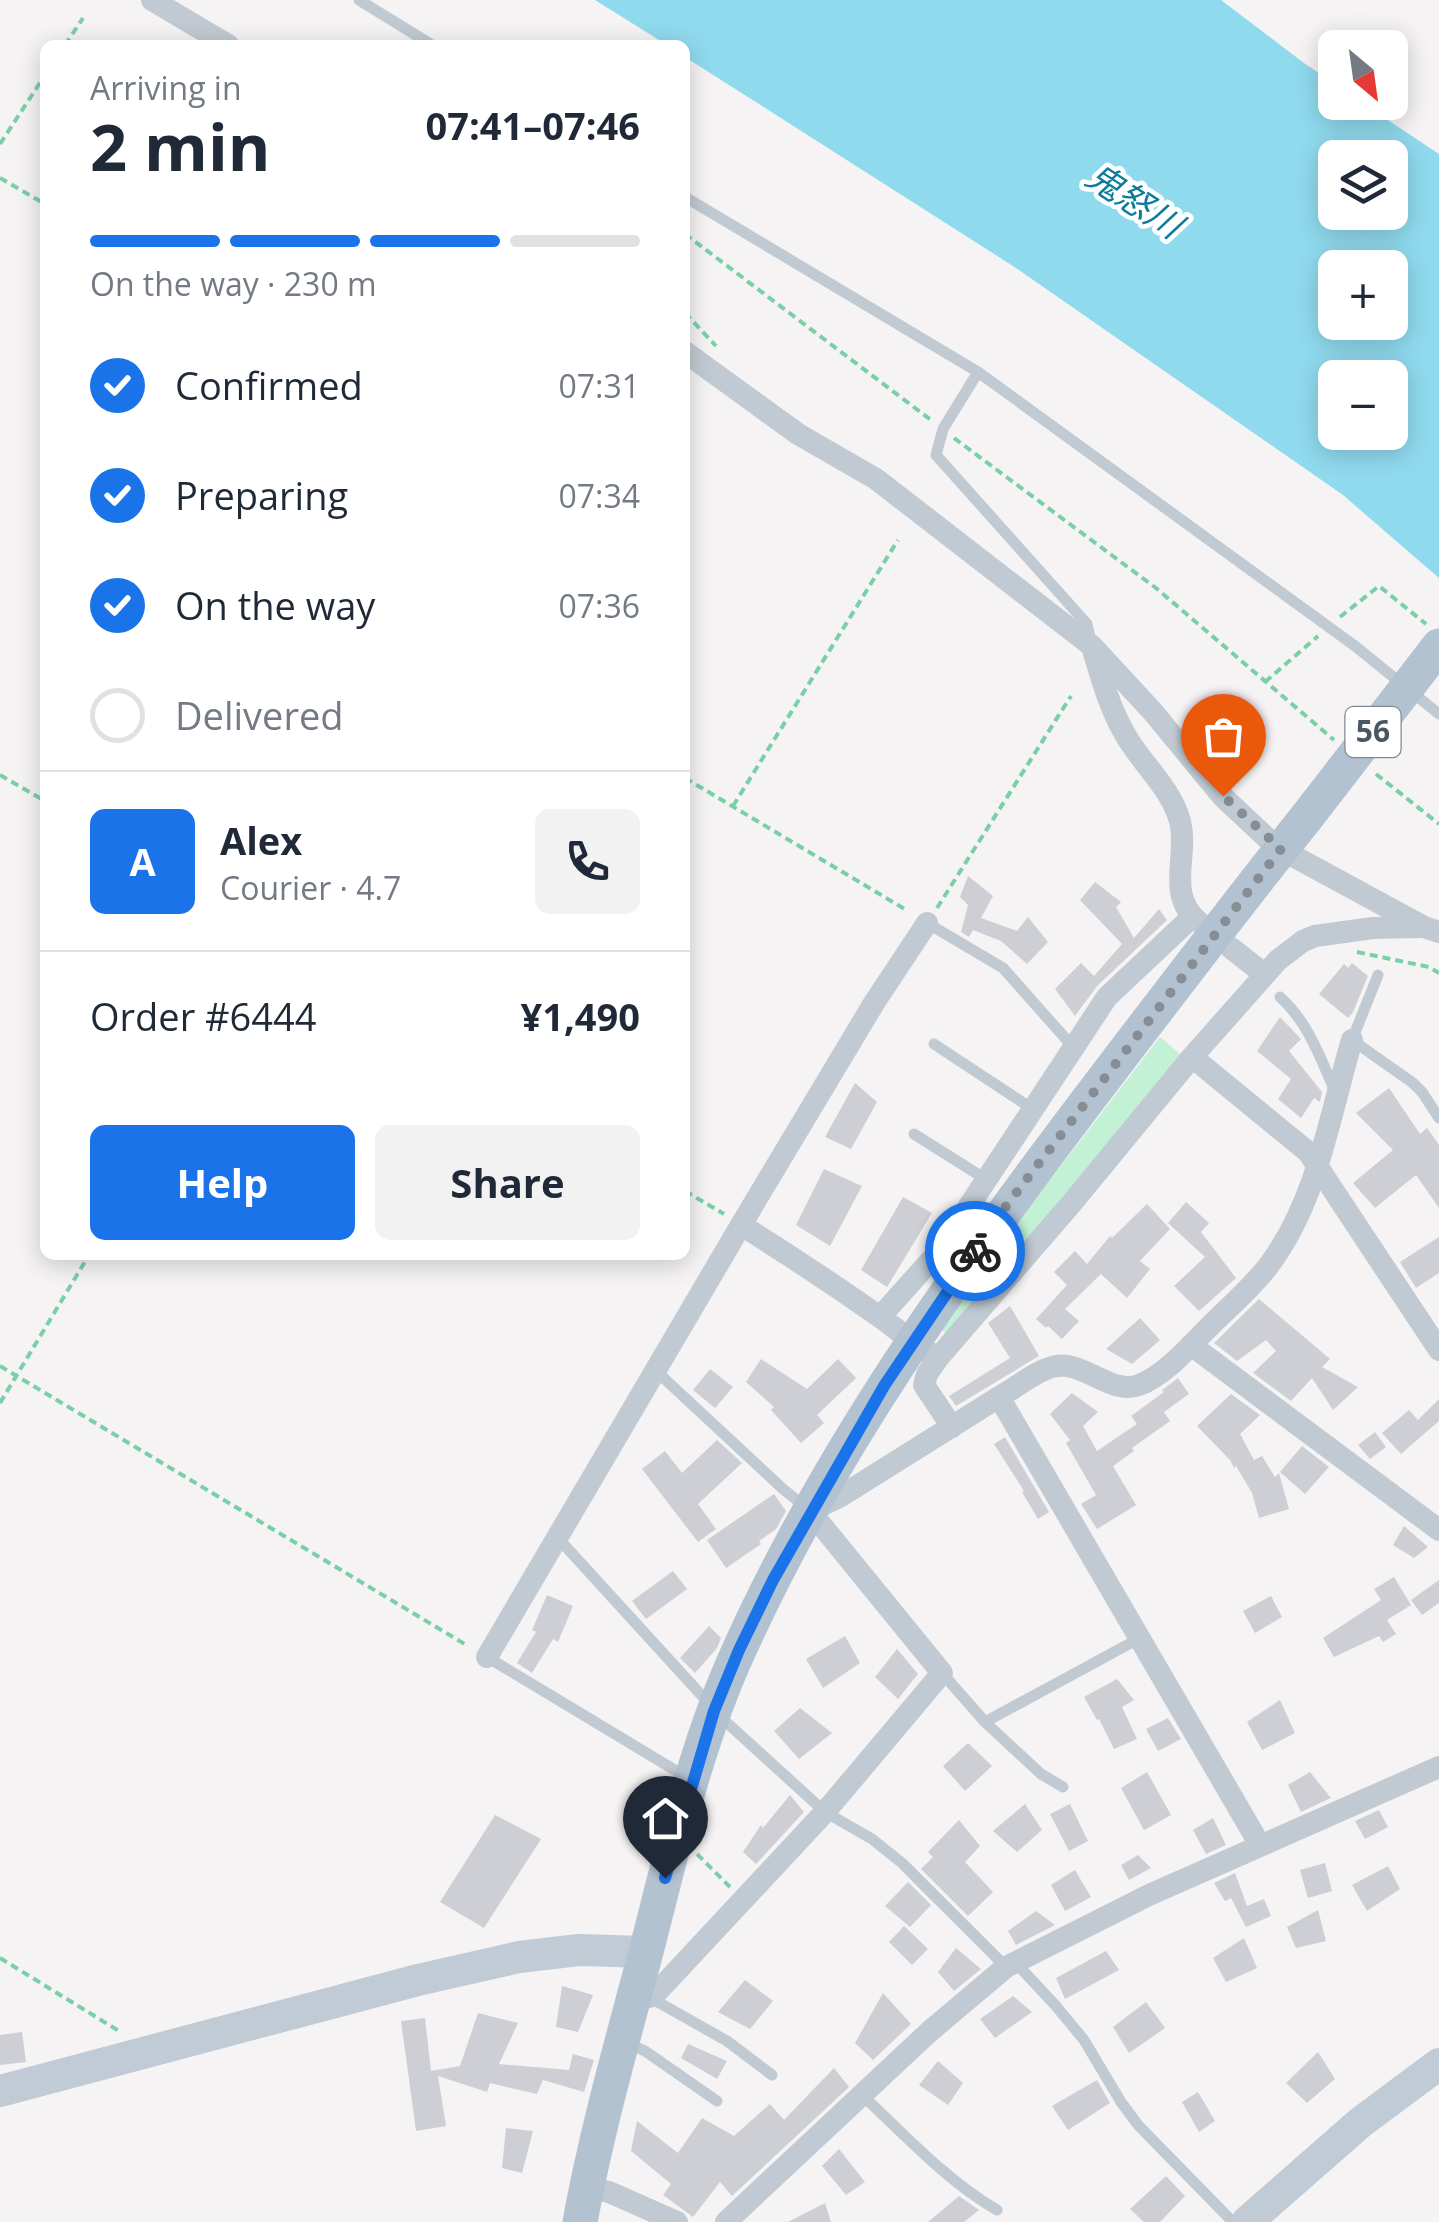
<!DOCTYPE html>
<html lang="en">
<head>
<meta charset="utf-8">
<style>
	:root { --surface:#fff; --page:#f2f2f3; --text:#1f2937; --muted:#747a83; --line:#e0e1e3; --accent:#1a73e8 }
	body { margin:0; font-family:"Open Sans","Noto Sans JP",sans-serif; background:var(--page); color:var(--text); height:100vh; display:flex; flex-direction:column; font-size:38px; white-space:nowrap }
	* { box-sizing:border-box; margin:0 }
	p { font-size:32px; color:var(--muted) }
	.icon { flex:none; width:55px; height:55px; fill:none; stroke:currentColor; stroke-width:2; stroke-linecap:round; stroke-linejoin:round }
	.map { position:relative; flex:1; overflow:hidden }
	.sheet { position:absolute; left:40px; top:40px; width:650px; height:1220px; display:flex; flex-direction:column; background:var(--surface); border-radius:15px; box-shadow:0 5px 25px #0003 }
	.sheet>* { flex:none }
	.needle { width:65px; rotate:151deg }
	.buttons { position:absolute; left:1318px; top:30px; display:grid; gap:20px }
	.buttons a { display:grid; place-items:center; width:90px; height:90px; border-radius:15px; background:var(--surface); box-shadow:0 5px 25px #0003; font-size:50px }
	.pin { position:absolute; display:grid; place-items:center; width:85px; height:85px; color:#fff; margin:-102px -42px; border-radius:50% 50% 50% 0; rotate:-45deg; box-shadow:0 0 10px #0007 }
	.pin .icon { rotate:45deg }
	.courier { position:absolute; display:grid; place-items:center; width:100px; height:100px; margin:-50px; border:8px solid #1a73e8; border-radius:50%; background:#fff; color:#222; box-shadow:0 2px 12px #0007 }
	.summary em { font-style:normal; font-weight:700 }
	.summary div { display:flex; flex-direction:column-reverse }
	.summary { display:flex; align-items:center; justify-content:space-between; height:170px; padding:0 50px }
	h1 { font-size:65px; font-weight:700; line-height:75px }
	.bar { display:grid; grid-template-columns:repeat(4,1fr); gap:15px 10px; align-content:center; height:120px; padding:0 50px }
	.bar i { height:12px; border-radius:8px; background:var(--line) }
	.bar .current { background:var(--accent) }
	.bar p { grid-column:span 4 }
	.line { display:flex; align-items:center; gap:25px; padding:0 50px; border-top:2px solid var(--line) }
	.line div { flex:1 }
	.round { display:grid; place-items:center; flex:none; width:105px; height:105px; border-radius:15px; background:var(--page) }
	ol { padding:0 50px; list-style:none }
	li { display:flex; align-items:center; gap:30px; height:110px }
	li p { margin-inline-start:auto }
	li .icon { padding:10px; border-radius:50%; background:var(--accent); color:#fff; stroke-width:4 }
	li:last-child { color:var(--muted) }
	li i { width:55px; height:55px; border:5px solid var(--line); border-radius:50% }
	.cta { display:flex; gap:20px; margin-top:auto; padding:20px 50px }
	.cta a { flex:1; height:115px; border-radius:15px; background:var(--accent); color:#fff; font-size:40px; font-weight:700; line-height:115px; text-align:center }
	.cta a+a { background:var(--page); color:var(--text) }
	.map>svg:first-child { display:block }
	.green { fill:#c3f1d5 }
	.water { fill:#90daee; fill-rule:evenodd }
	.building { fill:#cdcfd5 }
	.lines { fill:none; stroke-linecap:round; stroke-linejoin:round }
	.path { stroke:#7ad0a6; stroke-width:4; stroke-dasharray:8 5; stroke-linecap:butt }
	.lane { stroke:#c1cad2; stroke-width:11 }
	.street { stroke:#c1cad2; stroke-width:22 }
	.secondary { stroke:#c1cbd6; stroke-width:32 }
	.primary { stroke:#b3c2d1; stroke-width:35 }
	.primary-bridge { stroke:#b3c2d1; stroke-width:35 }
	.done { stroke:#868d94; stroke-width:10; stroke-dasharray:0 18 }
	.route { stroke:#1a73e8; stroke-width:12 }
	.labels { text-anchor:middle; stroke-width:9; stroke-linejoin:round; paint-order:stroke }
	.shield { fill:#fff; stroke:#808990; stroke-width:2.5 }
	.shield-label { font-size:30px; font-weight:bold; fill:#4a5661 }
	.water-label { font-size:35px; font-style:italic; fill:#0c7c9b; stroke:#fff }
</style>
</head>
<body>
<div class="map">
<svg width="1439" height="2222" viewBox="0 0 1439 2222">
	<rect width="100%" height="100%" fill="#f5f3f3"/>
	<path class="green" d="M1160 1037 1181 1055 947 1336 942 1329 1007 1236Z"/>
	<path class="water" d="M595 0H1221L1304 63 1335 84V102L1362 103 1439 154V578L1343 495 1013 266 685 57V45H667ZM1335 158H1390V212H1335ZM1335 268H1390V322H1335ZM1335 378H1390V432H1335Z"/>
	<path class="building" d="M968 876 993 896 981 918 1017 931 1028 917 1048 942 1027 964 1001 941 973 930 969 937 961 932 968 905 960 897Z
		M1095 882 1121 902 1116 907 1134 938 1159 909 1167 920 1097 986 1075 1016 1055 989 1081 963 1094 976 1122 944 1080 900Z
		M1352 963 1368 976 1353 1012 1348 1018 1319 994 1344 964 1348 968Z
		M1280 1017 1301 1039 1289 1051 1322 1092 1320 1102 1314 1098 1301 1118 1278 1099 1291 1079 1257 1051Z
		M855 1083 877 1102 851 1149 825 1137Z
		M1389 1088 1420 1134 1427 1128 1439 1145V1208L1416 1175 1375 1208 1353 1183 1393 1150 1356 1113Z
		M824 1169 862 1186 830 1246 796 1225Z
		M903 1197 932 1213 887 1287 861 1270Z
		M1186 1202 1209 1223 1201 1232 1236 1278 1199 1311 1174 1286 1205 1257 1168 1223Z
		M1147 1204 1170 1229 1140 1261 1150 1269 1127 1298 1101 1274 1065 1309 1079 1321 1062 1339 1048 1326 1046 1328 1036 1319 1067 1285 1054 1272 1075 1251 1087 1264 1110 1236 1112 1238Z
		M1439 1237V1273L1416 1288 1400 1262Z
		M1259 1299 1330 1359 1322 1367 1358 1387 1333 1410 1312 1378 1291 1401 1253 1373 1276 1351 1266 1340 1237 1361 1214 1343Z
		M1010 1306 1039 1356 956 1406 949 1396 1010 1358 988 1323Z
		M1140 1318 1160 1340 1132 1364 1106 1349Z
		M761 1359 807 1389 838 1359 856 1378 817 1415 824 1423 801 1443 771 1410 774 1407 746 1382Z
		M710 1369 733 1387 715 1408 693 1390Z
		M1178 1378 1189 1394 1164 1412 1170 1421 1132 1448 1134 1451 1113 1466 1136 1505 1097 1529 1081 1504 1096 1495 1066 1443 1070 1440 1050 1414 1072 1393 1098 1412 1083 1426 1097 1451 1137 1424 1131 1416 1164 1392 1162 1390Z
		M1231 1394 1260 1415 1240 1434 1254 1460 1262 1456 1275 1477 1279 1473 1289 1509 1259 1518 1252 1493 1236 1466 1234 1468 1230 1460 1197 1426Z
		M1439 1399V1421L1401 1454 1382 1433 1409 1410 1418 1420Z
		M1375 1432 1386 1447 1370 1459 1358 1445Z
		M1005 1437 1049 1512 1038 1519 1022 1492 1024 1491 994 1444Z
		M717 1440 742 1463 698 1504 716 1529 698 1542 642 1469 665 1451 682 1473Z
		M1302 1446 1329 1467 1305 1494 1280 1472Z
		M774 1494 786 1511 776 1529 759 1541 761 1544 726 1568 707 1540Z
		M1404 1526 1428 1547 1414 1558 1393 1545Z
		M673 1571 687 1589 646 1619 632 1601Z
		M1394 1577 1411 1605 1387 1620 1396 1634 1383 1642 1379 1636 1334 1657 1323 1638 1381 1600 1374 1589Z
		M1439 1580V1603L1422 1615 1411 1600Z
		M547 1595 573 1606 558 1642 553 1639 532 1673 517 1663 536 1632 532 1630Z
		M1271 1596 1282 1617 1255 1633 1243 1611Z
		M709 1626 721 1638 717 1648 695 1673 680 1658Z
		M845 1636 860 1663 823 1688 806 1659Z
		M897 1649 918 1674 898 1699 875 1677Z
		M1117 1679 1134 1700 1122 1707 1137 1739 1114 1749 1099 1719 1097 1720 1084 1697Z
		M1280 1700 1295 1733 1262 1750 1247 1722Z
		M800 1708 832 1733 799 1759 774 1731Z
		M1168 1718 1181 1739 1158 1751 1146 1729Z
		M968 1743 992 1766 965 1791 943 1766Z
		M1147 1772 1171 1815 1144 1830 1121 1788Z
		M1310 1772 1331 1798 1301 1812 1288 1785Z
		M790 1795 804 1812 756 1864 743 1852 761 1825 763 1828Z
		M1025 1804 1042 1830 1017 1852 993 1831Z
		M1070 1804 1088 1841 1069 1851 1050 1814Z
		M1379 1810 1388 1827 1365 1839 1355 1821Z
		M495 1815 541 1839 484 1928 440 1902Z
		M1213 1818 1226 1845 1206 1854 1193 1830Z
		M959 1820 980 1846 965 1862 993 1892 968 1916 921 1869 933 1857 928 1852Z
		M1138 1855 1151 1868 1129 1880 1121 1865Z
		M1325 1863 1332 1891 1308 1898 1300 1870Z
		M1388 1866 1400 1889 1367 1911 1352 1885Z
		M1075 1870 1091 1897 1065 1911 1051 1885Z
		M1235 1873 1247 1906 1264 1899 1271 1916 1246 1927 1231 1898 1225 1901 1214 1883Z
		M908 1882 931 1905 910 1927 885 1906Z
		M1318 1910 1326 1941 1296 1948 1287 1927Z
		M1036 1911 1055 1925 1016 1945 1008 1931Z
		M904 1926 928 1949 912 1965 889 1942Z
		M1244 1938 1257 1968 1226 1982 1213 1958Z
		M956 1948 981 1969 954 1991 938 1972Z
		M1106 1951 1119 1970 1065 1999 1056 1978Z
		M745 1980 773 2001 750 2029 718 2012Z
		M562 1986 593 1995 578 2032 556 2027Z
		M883 1993 911 2024 873 2060 855 2043Z
		M1013 1996 1032 2012 995 2038 980 2019Z
		M1146 2002 1165 2028 1129 2053 1113 2027Z
		M478 2013 518 2023 499 2064 569 2070 573 2054 594 2060 584 2092 543 2080 537 2094 490 2083 487 2092 438 2076 446 2126 416 2131 401 2021 425 2018 431 2071 460 2066Z
		M22 2032 26 2062 0 2065V2035Z
		M688 2044 727 2061 717 2079 681 2058Z
		M1318 2052 1335 2079 1307 2103 1286 2083Z
		M938 2061 963 2083 948 2105 919 2085Z
		M834 2068 849 2087 732 2196 720 2182 693 2217 663 2195 671 2184 631 2151 637 2121 678 2153 702 2118 734 2136 770 2104 784 2120Z
		M1097 2080 1110 2103 1068 2130 1052 2106Z
		M1198 2092 1215 2121 1199 2132 1182 2102Z
		M506 2128 533 2131 522 2173 502 2168Z
		M839 2149 865 2182 846 2195 822 2166Z
		M1166 2176 1185 2196 1160 2222H1144L1130 2209Z
		M959 2196 979 2210 964 2222H928Z
		M825 2203 831 2222H788Z"/>
	<g class="lines">
		<path class="path" d="M65 45 83 18
			M0 144 45 75
			M0 178 45 204
			M685 234 931 420
			M685 313 716 346
			M954 438 1156 588 1334 740
			M1340 617 1379 586 1426 624
			M1265 682 1318 636
			M1376 774 1439 824
			M0 775 45 801
			M685 778 908 911
			M733 806 898 540
			M937 908 1071 696
			M1357 952 1429 967 1439 973
			M685 1191 724 1214
			M0 1366 468 1646
			M0 1403 89 1255
			M697 1854 730 1887
			M0 1958 119 2031"/>
		<path class="lane" d="M359 0 432 45
			M685 197 978 372 1355 646 1439 714
			M978 372 943 429 936 455 1087 624 1091 642
			M927 923 1003 968 1074 1048
			M1378 975 1352 1040 1413 1083 1422 1092 1439 1118
			M1280 997C1308 1022 1320 1057 1335 1091
			M934 1044 1034 1110
			M914 1134 987 1180
			M655 1370 783 1489 807 1508
			M557 1537 725 1721 825 1812 872 1839 902 1863 1006 1967
			M487 1657 688 1778
			M942 1673 985 1722 1140 1638
			M985 1722 1041 1774 1063 1787
			M1015 1962 1056 2006 1084 2040 1121 2102 1138 2125 1233 2222
			M649 1997 727 2041 772 2075
			M625 2042 645 2051 717 2101
			M863 2096C905 2135 947 2181 997 2210"/>
		<path class="street" d="M152 0 228 45
			M685 352 798 434 876 479 1092 646 1153 712 1223 797 1270 841 1295 857 1424 927 1439 932
			M1093 650C1102 680 1110 709 1126 736 1142 764 1171 788 1180 821 1189 856 1165 895 1199 922
			M1231 948 1264 974
			M1192 1057 1308 1152 1439 1350
			M741 1225C788 1254 834 1285 880 1317 899 1331 917 1346 938 1358L1071 1204 1192 1057 1278 960 1303 941 1315 936 1373 928 1421 927
			M880 1317 940 1250 1107 997 1192 917
			M1191 1345 1439 1530
			M938 1358 927 1374 924 1385 952 1427
			M999 1397C1016 1388 1034 1372 1052 1367 1082 1358 1110 1396 1139 1385 1163 1377 1191 1345 1209 1327 1230 1306 1255 1285 1272 1261 1318 1197 1330 1114 1352 1040
			M487 1657 741 1225 874 1003 927 923
			M634 1994 649 1997 658 1991 825 1812 942 1673 810 1511 841 1496 999 1397 1260 1845
			M587 2187 609 2192 677 2222
			M726 2222 929 2032 1006 1967 1149 1895 1439 1767"/>
		<path class="secondary" d="M0 2091 418 1980 519 1957 579 1950 646 1952
			M1247 2222 1361 2122 1439 2064"/>
		<path class="primary" d="M580 2222C597 2129 623 2039 647 1948 673 1847 696 1743 740 1648 831 1447 961 1267 1094 1092 1164 1000 1234 908 1306 818"/>
		<path class="primary-bridge" d="M1306 818 1439 646"/>
	</g>
	<g class="lines">
		<path class="done" d="M975 1251 1000 1214 1281 849 1223 796"/>
		<path class="route" d="M665 1878 714 1711 739 1650 773 1580 884 1386 975 1251"/>
	</g>
	<g class="labels">
		<rect class="shield" x="1345.5" y="707" width="55" height="50" rx="8"/>
		<g class="shield-label">
			<text x="1373" y="742">56</text>
		</g>
		<g class="water-label">
			<text transform="translate(1134 201) rotate(33)" y="12">鬼怒川</text>
		</g>
	</g>
</svg>
<div class="buttons">
<a><svg class="needle" viewBox="-14 -14 28 28"><path d="M0-13l5 13h-10z" fill="#e53935"/><path d="M0 13l5-13h-10z" fill="#747a83"/></svg></a>
<a><svg class="icon" aria-label="layers" viewBox="0 0 24 24"><path d="M12 4l9 5-9 5-9-5zM3 14l9 5 9-5"/></svg></a>
<a>+</a>
<a>−</a>
</div>
<div class="pin" style="left:1223px;top:796px;background:#ea580c"><svg class="icon" aria-label="bag" viewBox="0 0 24 24"><path d="M5 8h14l-1 12H6zM9 8a3 3 0 0 1 6 0"/></svg></div>
<div class="pin" style="left:665px;top:1878px;background:#1f2937"><svg class="icon" aria-label="home" viewBox="0 0 24 24"><path d="M3 11l9-7 9 7M6 9v11h12V9"/></svg></div>
<div class="courier" style="left:975px;top:1251px"><svg class="icon" aria-label="bike" viewBox="0 0 24 24"><circle cx="6" cy="16" r="4"/><circle cx="18" cy="16" r="4"/><path d="M6 16l4-8h5l3 8M10 8l3 8H6M13 5h3"/></svg></div>
<section class="sheet">
<div class="summary"><div><h1>2 min</h1><p>Arriving in</p></div><em>07:41–07:46</em></div>
<div class="bar"><i class="current"></i><i class="current"></i><i class="current"></i><i></i><p>On the way · 230 m</p></div>
<ol>
<li><svg class="icon" aria-label="check" viewBox="0 0 24 24"><path d="M5 12l5 5 9-10"/></svg>Confirmed<p>07:31</p></li>
<li><svg class="icon" aria-label="check" viewBox="0 0 24 24"><path d="M5 12l5 5 9-10"/></svg>Preparing<p>07:34</p></li>
<li><svg class="icon" aria-label="check" viewBox="0 0 24 24"><path d="M5 12l5 5 9-10"/></svg>On the way<p>07:36</p></li>
<li><i></i>Delivered</li>
</ol>
<div class="line" style="height:180px"><b class="round" style="background:var(--accent);color:#fff">A</b><div><b>Alex</b><p>Courier · 4.7</p></div><a class="round"><svg class="icon" aria-label="phone" viewBox="0 0 24 24"><path d="M5 4h4l2 5-3 2q2 4 5 5l2-3 5 2v4C11 20 4 13 5 4z"/></svg></a></div>
<div class="line" style="height:130px"><div>Order #6444</div><b>¥1,490</b></div>
<div class="cta"><a>Help</a><a>Share</a></div>
</section>
</div>
</body>
</html>
